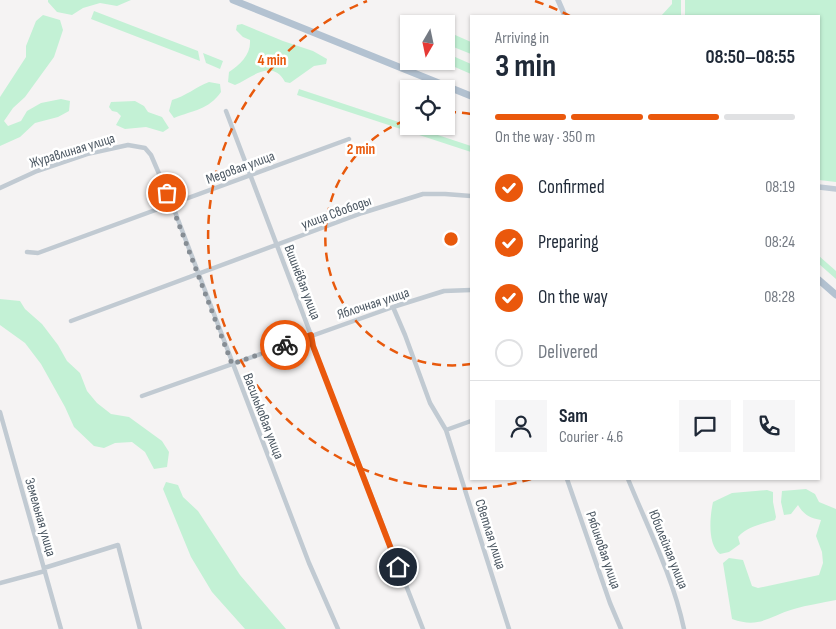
<!DOCTYPE html>
<html lang="en">
<head>
<meta charset="utf-8">
<style>
	:root { --surface:#fff; --page:#f6f6f7; --text:#1f2937; --muted:#747a83; --line:#e0e1e3; --accent:#ea580c }
	body { margin:0; font-family:"Sofia Sans Condensed",sans-serif; background:var(--page); color:var(--text); height:100vh; display:flex; flex-direction:column; font-size:19px; white-space:nowrap }
	* { box-sizing:border-box; margin:0 }
	p { font-size:16px; color:var(--muted) }
	.icon { flex:none; width:28px; height:28px; fill:none; stroke:currentColor; stroke-width:2; stroke-linecap:round; stroke-linejoin:round }
	.map { position:relative; flex:1; overflow:hidden }
	.details { position:absolute; left:470px; top:15px; width:350px; height:465px; display:flex; flex-direction:column; background:var(--surface); border-radius:0px; box-shadow:0 1px 4px #0004 }
	.details>* { flex:none }
	.needle { width:32px; rotate:189deg }
	.fabs { position:absolute; left:400px; top:15px; display:grid; gap:10px }
	.fabs a { display:grid; place-items:center; width:55px; height:55px; border-radius:0px; background:var(--surface); box-shadow:0 1px 4px #0004; font-size:25px }
	.pin { position:absolute; display:grid; place-items:center; width:42px; height:42px; color:#fff; margin:-21px; border:2px solid #fff; border-radius:50%; box-shadow:0 1px 5px #0007 }
	.courier { position:absolute; display:grid; place-items:center; width:50px; height:50px; margin:-25px; border:4px solid #ea580c; border-radius:50%; background:#fff; color:#222; box-shadow:0 1px 6px #0007 }
	.summary em { font-style:normal; font-weight:700 }
	.summary div { display:flex; flex-direction:column-reverse }
	.summary { display:flex; align-items:center; justify-content:space-between; height:85px; padding:0 25px }
	h1 { font-size:32px; font-weight:700; line-height:38px }
	.bar { display:grid; grid-template-columns:repeat(4,1fr); gap:8px 5px; align-content:center; height:60px; padding:0 25px }
	.bar i { height:6px; border-radius:4px; background:var(--line) }
	.bar .selected { background:var(--accent) }
	.bar p { grid-column:span 4 }
	.line { display:flex; align-items:center; gap:12px; padding:0 25px; border-top:1px solid var(--line) }
	.line div { flex:1 }
	.round { display:grid; place-items:center; flex:none; width:52px; height:52px; border-radius:0px; background:var(--page) }
	ol { padding:0 25px; list-style:none }
	li { display:flex; align-items:center; gap:15px; height:55px }
	li p { margin-inline-start:auto }
	li .icon { padding:5px; border-radius:50%; background:var(--accent); color:#fff; stroke-width:4 }
	li:last-child { color:var(--muted) }
	li i { width:28px; height:28px; border:2px solid var(--line); border-radius:50% }
	.map>svg:first-child { display:block }
	.green { fill:#c3f1d5 }
	.lines { fill:none; stroke-linecap:round; stroke-linejoin:round }
	.street { stroke:#c1cad2; stroke-width:4.5 }
	.secondary { stroke:#c1cbd6; stroke-width:5.5 }
	.primary { stroke:#b3c2d1; stroke-width:7 }
	.done { stroke:#868d94; stroke-width:5; stroke-dasharray:0 9 }
	.route { stroke:#ea580c; stroke-width:6 }
	.ring { fill:none; stroke:#e8590c; stroke-width:2.5; stroke-dasharray:9 6 }
	.labels { text-anchor:middle; stroke-width:5; stroke-linejoin:round; paint-order:stroke }
	.street-label { font-size:14px; fill:#4a5661; stroke:#fff }
	.centre { fill:#e8590c; stroke:#fff; stroke-width:2.5 }
	.ring-label { font-size:15px; text-anchor:middle; font-weight:bold; fill:#e8590c; stroke:#fff; stroke-width:5; stroke-linejoin:round; paint-order:stroke }
</style>
</head>
<body>
<div class="map">
<svg width="836" height="629" viewBox="0 0 836 629">
	<rect width="100%" height="100%" fill="#f5f3f3"/>
	<path class="green" d="M48 0H131L117 6 100 3 83 8 72 15 57 12 48 2Z
		M672 0H681V16H661L672 4Z
		M685 0H836V182L819 180V16H685Z
		M94 11 198 51 200 61 91 19Z
		M43 15 60 20 63 30 54 57 25 97 13 108 4 121 8 126 21 121 27 111 41 103 61 99 70 101 69 111 58 117 35 123 20 137 0 146V97L26 57V46L36 21Z
		M242 24 283 41 313 51 327 59 326 64 314 66 290 83 285 82C272 58 251 78 235 85L228 82 229 72C240 64 251 55 250 40L243 37 236 30 237 25Z
		M446 31 471 42V54L446 44Z
		M203 53 223 61 220 69 206 63Z
		M446 53 471 64V74L441 61H446Z
		M209 82 220 84 221 92C208 110 194 110 174 118L169 111 172 100C186 96 196 87 209 82Z
		M299 89 471 146V152L297 95Z
		M135 101 144 106 148 112 162 117 169 128 163 132 146 127 125 129 116 125 121 116 117 112 112 111 109 107 111 102Z
		M819 256 836 271V279L819 264Z
		M0 299 20 301 25 309 42 324 58 345 67 361 80 373 87 391 97 403 111 414 129 417 162 441 169 452 167 467 154 469 145 452 132 442 115 443 104 448 94 446 74 427 65 407 41 364 25 343 0 325Z
		M166 482 178 485 183 497 198 511 240 575 286 629H245L212 592 191 557 163 489Z
		M806 489 815 494 819 502 836 509V600C822 603 807 605 794 609 769 616 760 629 732 619L723 563 729 558 743 560 752 586 758 588 819 575 823 563 822 552 816 536 821 520C810 518 804 515 798 505L791 514 784 515 781 502 782 491Z
		M767 490 773 492V502L776 517 775 520C761 524 747 527 738 537L740 544 729 552 720 554C707 544 710 516 713 502L732 493Z"/>
	<g class="lines">
		<path class="street" d="M226 111 311 335 313 346 423 629
			M0 188 37 171 87 154 128 145 145 148 151 155 172 204 309 563 338 629
			M27 252 38 253 349 139
			M393 307 405 335 430 403 446 430 509 629
			M71 321 362 213 423 194H445L471 196
			M142 396 393 307 444 291 471 290
			M0 412 61 629
			M446 430 471 421
			M567 479 610 603 621 629
			M628 479C648 528 673 577 684 629
			M44 568 118 545 140 629
			M0 583 45 571"/>
		<path class="secondary" d="M558 0 565 16
			M819 187 836 189"/>
		<path class="primary" d="M233 0 471 96
			M819 280 836 295"/>
	</g>
	<g class="lines">
		<path class="done" d="M167 193 232 364 285 345"/>
		<path class="route" d="M285 345 311 335 313 346 398 567"/>
	</g>
	<g class="ring">
		<path d="M471 364A127 127 0 0 1 409 119M447 112A127 127 0 0 1 471 114"/>
		<path d="M531 479A253 253 0 0 1 367 1M535 1A253 253 0 0 1 570 16"/>
	</g>
	<g class="labels">
		<g class="street-label">
			<text transform="translate(72 150) rotate(-17)" y="5">Журавлиная улица</text>
			<text transform="translate(240 167) rotate(-20)" y="5">Медовая улица</text>
			<text transform="translate(336 212) rotate(-20)" y="5">улица Свободы</text>
			<text transform="translate(303 282) rotate(69)" y="5">Вишнёвая улица</text>
			<text transform="translate(373 303) rotate(-18)" y="5">Яблочная улица</text>
			<text transform="translate(264 416) rotate(69)" y="5">Васильковая улица</text>
			<text transform="translate(41 517) rotate(74)" y="5">Земельная улица</text>
			<text transform="translate(491 534) rotate(72)" y="5">Светлая улица</text>
			<text transform="translate(669 549) rotate(68)" y="5">Юбилейная улица</text>
			<text transform="translate(604 550) rotate(71)" y="5">Рябиновая улица</text>
		</g>
	</g>
	<circle cx="451" cy="239" r="8" class="centre"/>
	<g class="ring-label">
		<text x="272" y="65">4 min</text>
		<text x="361" y="154">2 min</text>
	</g>
</svg>
<div class="fabs">
<a><svg class="needle" viewBox="-14 -14 28 28"><path d="M0-13l5 13h-10z" fill="#e53935"/><path d="M0 13l5-13h-10z" fill="#747a83"/></svg></a>
<a><svg class="icon" aria-label="locate" viewBox="0 0 24 24"><circle cx="12" cy="12" r="6"/><path d="M12 2v4M12 18v4M2 12h4M18 12h4"/></svg></a>
</div>
<div class="pin" style="left:167px;top:193px;background:#ea580c"><svg class="icon" aria-label="bag" viewBox="0 0 24 24"><path d="M5 8h14l-1 12H6zM9 8a3 3 0 0 1 6 0"/></svg></div>
<div class="pin" style="left:398px;top:567px;background:#1f2937"><svg class="icon" aria-label="home" viewBox="0 0 24 24"><path d="M3 11l9-7 9 7M6 9v11h12V9"/></svg></div>
<div class="courier" style="left:285px;top:345px"><svg class="icon" aria-label="bike" viewBox="0 0 24 24"><circle cx="6" cy="16" r="4"/><circle cx="18" cy="16" r="4"/><path d="M6 16l4-8h5l3 8M10 8l3 8H6M13 5h3"/></svg></div>
<section class="details">
<div class="summary"><div><h1>3 min</h1><p>Arriving in</p></div><em>08:50–08:55</em></div>
<div class="bar"><i class="selected"></i><i class="selected"></i><i class="selected"></i><i></i><p>On the way · 350 m</p></div>
<ol>
<li><svg class="icon" aria-label="check" viewBox="0 0 24 24"><path d="M5 12l5 5 9-10"/></svg>Confirmed<p>08:19</p></li>
<li><svg class="icon" aria-label="check" viewBox="0 0 24 24"><path d="M5 12l5 5 9-10"/></svg>Preparing<p>08:24</p></li>
<li><svg class="icon" aria-label="check" viewBox="0 0 24 24"><path d="M5 12l5 5 9-10"/></svg>On the way<p>08:28</p></li>
<li><i></i>Delivered</li>
</ol>
<div class="line" style="height:90px"><a class="round"><svg class="icon" aria-label="person" viewBox="0 0 24 24"><circle cx="12" cy="8" r="4"/><path d="M4 21q1-7 8-7t8 7"/></svg></a><div><b>Sam</b><p>Courier · 4.6</p></div><a class="round"><svg class="icon" aria-label="chat" viewBox="0 0 24 24"><path d="M4 5h16v11H9l-5 4z"/></svg></a><a class="round"><svg class="icon" aria-label="phone" viewBox="0 0 24 24"><path d="M5 4h4l2 5-3 2q2 4 5 5l2-3 5 2v4C11 20 4 13 5 4z"/></svg></a></div>
</section>
</div>
</body>
</html>
